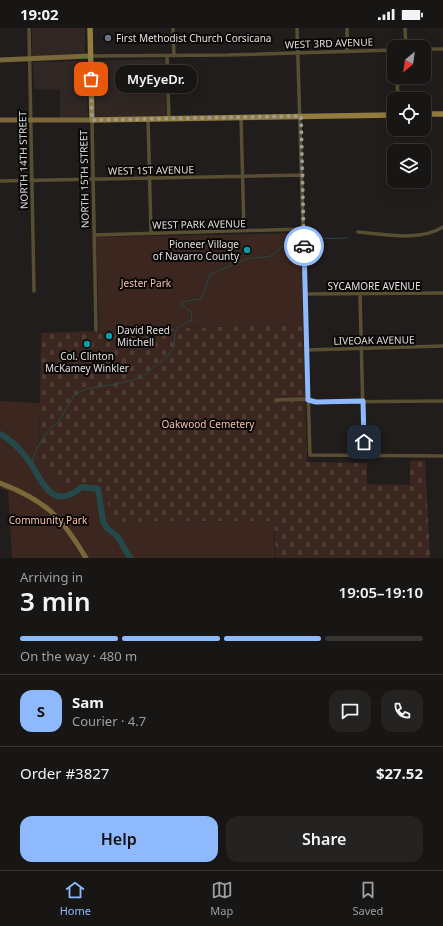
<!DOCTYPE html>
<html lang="en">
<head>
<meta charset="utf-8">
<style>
	:root { --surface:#181615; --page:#252322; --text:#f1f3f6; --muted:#9f9fa0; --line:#363534; --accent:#8eb9fd }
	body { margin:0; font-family:"Noto Sans",sans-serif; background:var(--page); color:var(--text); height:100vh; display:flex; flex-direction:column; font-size:15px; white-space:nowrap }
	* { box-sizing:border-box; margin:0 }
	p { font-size:13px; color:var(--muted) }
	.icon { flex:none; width:22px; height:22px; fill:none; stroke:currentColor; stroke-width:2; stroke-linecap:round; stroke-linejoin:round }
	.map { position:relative; height:530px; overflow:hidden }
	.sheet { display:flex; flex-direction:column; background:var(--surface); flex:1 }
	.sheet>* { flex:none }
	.needle { width:26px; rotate:209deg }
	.buttons { position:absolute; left:387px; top:12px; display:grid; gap:8px }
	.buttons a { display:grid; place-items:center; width:44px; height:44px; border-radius:8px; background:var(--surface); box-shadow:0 4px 16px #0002,0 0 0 1px var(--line); font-size:20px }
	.pin { position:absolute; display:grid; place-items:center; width:34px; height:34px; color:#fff; margin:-17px; border-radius:8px; box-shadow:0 2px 6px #0006 }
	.courier { position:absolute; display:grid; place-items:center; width:40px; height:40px; margin:-20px; border:3px solid #8eb9fd; border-radius:50%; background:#fff; color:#222; box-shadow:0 1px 5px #0007 }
	.bubble { position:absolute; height:28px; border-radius:12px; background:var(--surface); box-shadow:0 4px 16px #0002,0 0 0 1px var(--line); font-size:13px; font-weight:600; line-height:28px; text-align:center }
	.head em { font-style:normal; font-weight:600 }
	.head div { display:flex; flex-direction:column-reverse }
	.head { display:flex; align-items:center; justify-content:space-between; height:68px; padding:0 20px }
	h1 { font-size:26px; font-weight:600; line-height:30px }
	.bar { display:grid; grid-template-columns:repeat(4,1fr); gap:6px 4px; align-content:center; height:48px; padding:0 20px }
	.bar i { height:5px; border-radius:3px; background:var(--line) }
	.bar .on { background:var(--accent) }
	.bar p { grid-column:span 4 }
	.line { display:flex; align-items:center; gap:10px; padding:0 20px; border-top:1px solid var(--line) }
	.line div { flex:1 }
	.round { display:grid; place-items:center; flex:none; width:42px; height:42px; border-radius:12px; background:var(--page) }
	.action { display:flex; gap:8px; margin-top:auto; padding:8px 20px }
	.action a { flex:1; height:46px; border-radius:12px; background:var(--accent); color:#111; font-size:16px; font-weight:600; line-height:46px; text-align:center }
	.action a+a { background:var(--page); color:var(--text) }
	.status { display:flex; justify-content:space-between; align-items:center; height:28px; padding:0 20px; background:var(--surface); direction:ltr }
	.status svg { height:11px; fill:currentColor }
	.tab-bar { display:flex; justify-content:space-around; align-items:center; height:56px; border-top:1px solid var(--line); background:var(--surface); font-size:11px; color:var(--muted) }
	.tab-bar a { display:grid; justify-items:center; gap:2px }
	.tab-bar .on { color:var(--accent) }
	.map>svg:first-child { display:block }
	.built { fill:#302724 }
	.cemetery { fill:url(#cemetery-stones) }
	.park { fill:#3b271f }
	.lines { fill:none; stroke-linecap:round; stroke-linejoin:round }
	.stream { stroke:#25494a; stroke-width:1 }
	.river { stroke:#25494a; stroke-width:6 }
	.street { stroke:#584e31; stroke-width:3.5 }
	.secondary { stroke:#796839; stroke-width:5 }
	.primary { stroke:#927c3e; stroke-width:5.5 }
	.done { stroke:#9e9c9b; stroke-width:4; stroke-dasharray:0 7.2 }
	.route { stroke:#8eb9fd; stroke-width:5 }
	.worship-dot { fill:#6b7280; stroke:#090807; stroke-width:1.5 }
	.culture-dot { fill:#0f9aa8; stroke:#090807; stroke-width:1.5 }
	.labels { text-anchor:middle; stroke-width:4; stroke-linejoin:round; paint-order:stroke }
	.poi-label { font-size:10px; fill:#e2e0df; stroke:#090807; text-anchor:start }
	.street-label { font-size:10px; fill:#e2e0df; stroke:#090807 }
	.park-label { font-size:10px; fill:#f9c1ab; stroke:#090807 }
</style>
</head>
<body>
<div class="status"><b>19:02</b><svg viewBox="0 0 49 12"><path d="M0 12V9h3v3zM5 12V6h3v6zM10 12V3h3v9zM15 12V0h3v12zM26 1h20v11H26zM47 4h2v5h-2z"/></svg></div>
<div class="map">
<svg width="443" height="530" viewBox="0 0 443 530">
	<defs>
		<pattern id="cemetery-stones" width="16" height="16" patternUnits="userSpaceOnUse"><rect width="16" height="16" fill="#3b271f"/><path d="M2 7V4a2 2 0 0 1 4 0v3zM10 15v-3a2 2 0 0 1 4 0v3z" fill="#4e3c34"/></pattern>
	</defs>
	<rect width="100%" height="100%" fill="#201d1c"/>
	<path class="built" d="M32 0H85V28H32Z
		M166 31 167 88 96 89 94 33Z
		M86 33 88 89 60 90V62L34 61 33 34Z"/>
	<path class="cemetery" d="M303 296 307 434 367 435V456L410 457V433L425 432 430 530H276L274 493 114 494 101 454 60 456 39 431 41 305Z"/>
	<path class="park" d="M301 205 303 296 99 303 96 209Z
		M0 373 40 375 39 431 60 456 101 454 114 494 274 493 275 530H12L8 463 0 460Z"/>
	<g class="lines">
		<path class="stream" d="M309 211 347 210
			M31 437 36 422 47 404 59 393 75 366 85 361 111 357 133 352 145 347 169 326 174 319 175 304 178 299 192 292 191 284 182 277V274L198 271 201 272 210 246 247 231 271 228 287 215 298 214"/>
		<path class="river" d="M0 406C10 411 19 420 26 429 42 449 49 486 82 459L98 461 103 493 107 500 118 509 130 530"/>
		<path class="street" d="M29 0 34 263
			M173 0 174 28
			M297 0 310 427 443 428
			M347 0V23
			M405 0 406 19
			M424 21H443
			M90 28 228 27 394 22
			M167 28 169 91
			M397 49 398 71
			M241 89 244 203
			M148 91 151 205
			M92 92 96 302
			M0 153 303 147
			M358 204C383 206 420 214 443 199
			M94 207 304 201
			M305 266 443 265
			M360 266 364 428
			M306 322 443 318
			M277 372 302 371 316 374 443 373"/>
		<path class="secondary" d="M0 32 90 28
			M0 92H92
			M0 455C46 473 61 488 86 530"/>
		<path class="primary" d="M90 0 92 92 394 87
			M424 86H443"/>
	</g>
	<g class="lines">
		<path class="done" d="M91 51 92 92 301 88 304 218"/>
		<path class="route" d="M304 218 308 372 316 374 363 373 364 414"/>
	</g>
	<circle class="worship-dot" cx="108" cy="10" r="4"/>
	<g class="culture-dot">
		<circle cx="247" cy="222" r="4"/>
		<circle cx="109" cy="308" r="4"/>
		<circle cx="87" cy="316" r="4"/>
	</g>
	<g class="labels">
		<g class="poi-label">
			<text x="116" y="14">First Methodist Church Corsicana</text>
			<text x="239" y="220" text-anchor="end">Pioneer Village<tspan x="239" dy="12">of Navarro County</tspan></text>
			<text x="117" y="306">David Reed<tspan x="117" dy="12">Mitchell</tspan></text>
			<text x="87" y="332" text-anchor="middle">Col. Clinton<tspan x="87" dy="12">McKamey Winkler</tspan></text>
		</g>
		<g class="street-label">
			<text transform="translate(329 15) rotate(-2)" y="4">WEST 3RD AVENUE</text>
			<text transform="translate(23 132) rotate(-91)" y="4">NORTH 14TH STREET</text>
			<text transform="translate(151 142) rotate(-1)" y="4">WEST 1ST AVENUE</text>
			<text transform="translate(84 151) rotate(-91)" y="4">NORTH 15TH STREET</text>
			<text transform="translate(199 196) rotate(-1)" y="4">WEST PARK AVENUE</text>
			<text x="374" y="262">SYCAMORE AVENUE</text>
			<text transform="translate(374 312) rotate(-1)" y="4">LIVEOAK AVENUE</text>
		</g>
		<g class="park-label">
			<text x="146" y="259">Jester Park</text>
			<text x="208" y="400">Oakwood Cemetery</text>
			<text x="48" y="496">Community Park</text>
		</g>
	</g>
</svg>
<div class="buttons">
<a><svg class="needle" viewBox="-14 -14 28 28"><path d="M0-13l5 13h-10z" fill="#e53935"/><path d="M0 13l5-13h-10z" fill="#9f9fa0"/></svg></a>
<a><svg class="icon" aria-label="locate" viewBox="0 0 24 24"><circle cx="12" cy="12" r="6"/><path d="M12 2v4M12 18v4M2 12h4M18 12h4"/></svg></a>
<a><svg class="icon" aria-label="layers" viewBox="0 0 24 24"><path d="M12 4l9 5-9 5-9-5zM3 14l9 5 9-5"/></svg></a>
</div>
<div class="pin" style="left:91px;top:51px;background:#ea580c"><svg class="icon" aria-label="bag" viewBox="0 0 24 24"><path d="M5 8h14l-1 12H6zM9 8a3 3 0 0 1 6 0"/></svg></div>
<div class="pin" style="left:364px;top:414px;background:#1f2937"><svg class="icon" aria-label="home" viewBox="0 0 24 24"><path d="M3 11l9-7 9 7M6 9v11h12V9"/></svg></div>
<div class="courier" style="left:304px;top:218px"><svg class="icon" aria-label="car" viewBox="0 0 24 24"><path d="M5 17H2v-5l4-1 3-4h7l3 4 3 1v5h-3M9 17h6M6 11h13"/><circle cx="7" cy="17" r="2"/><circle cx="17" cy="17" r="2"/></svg></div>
<div class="bubble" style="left:115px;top:37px;width:82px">MyEyeDr.</div>
</div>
<section class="sheet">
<div class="head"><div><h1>3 min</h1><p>Arriving in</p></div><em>19:05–19:10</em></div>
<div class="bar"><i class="on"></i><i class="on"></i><i class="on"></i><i></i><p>On the way · 480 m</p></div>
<div class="line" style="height:72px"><b class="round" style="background:var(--accent);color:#111">S</b><div><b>Sam</b><p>Courier · 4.7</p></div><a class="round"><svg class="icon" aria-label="chat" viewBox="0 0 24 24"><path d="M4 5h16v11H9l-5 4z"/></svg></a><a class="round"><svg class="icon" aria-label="phone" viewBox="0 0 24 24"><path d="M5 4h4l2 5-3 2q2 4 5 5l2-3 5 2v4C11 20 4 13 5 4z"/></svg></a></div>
<div class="line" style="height:52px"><div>Order #3827</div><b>$27.52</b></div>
<div class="action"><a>Help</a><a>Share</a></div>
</section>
<nav class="tab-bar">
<a class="on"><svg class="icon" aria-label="home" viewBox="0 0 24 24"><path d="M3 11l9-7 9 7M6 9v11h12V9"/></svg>Home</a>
<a><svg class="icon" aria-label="map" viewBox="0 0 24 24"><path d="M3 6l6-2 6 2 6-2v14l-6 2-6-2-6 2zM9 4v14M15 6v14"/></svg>Map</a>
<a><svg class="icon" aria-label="saved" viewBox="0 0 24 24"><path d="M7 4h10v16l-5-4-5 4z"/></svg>Saved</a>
</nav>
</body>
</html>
